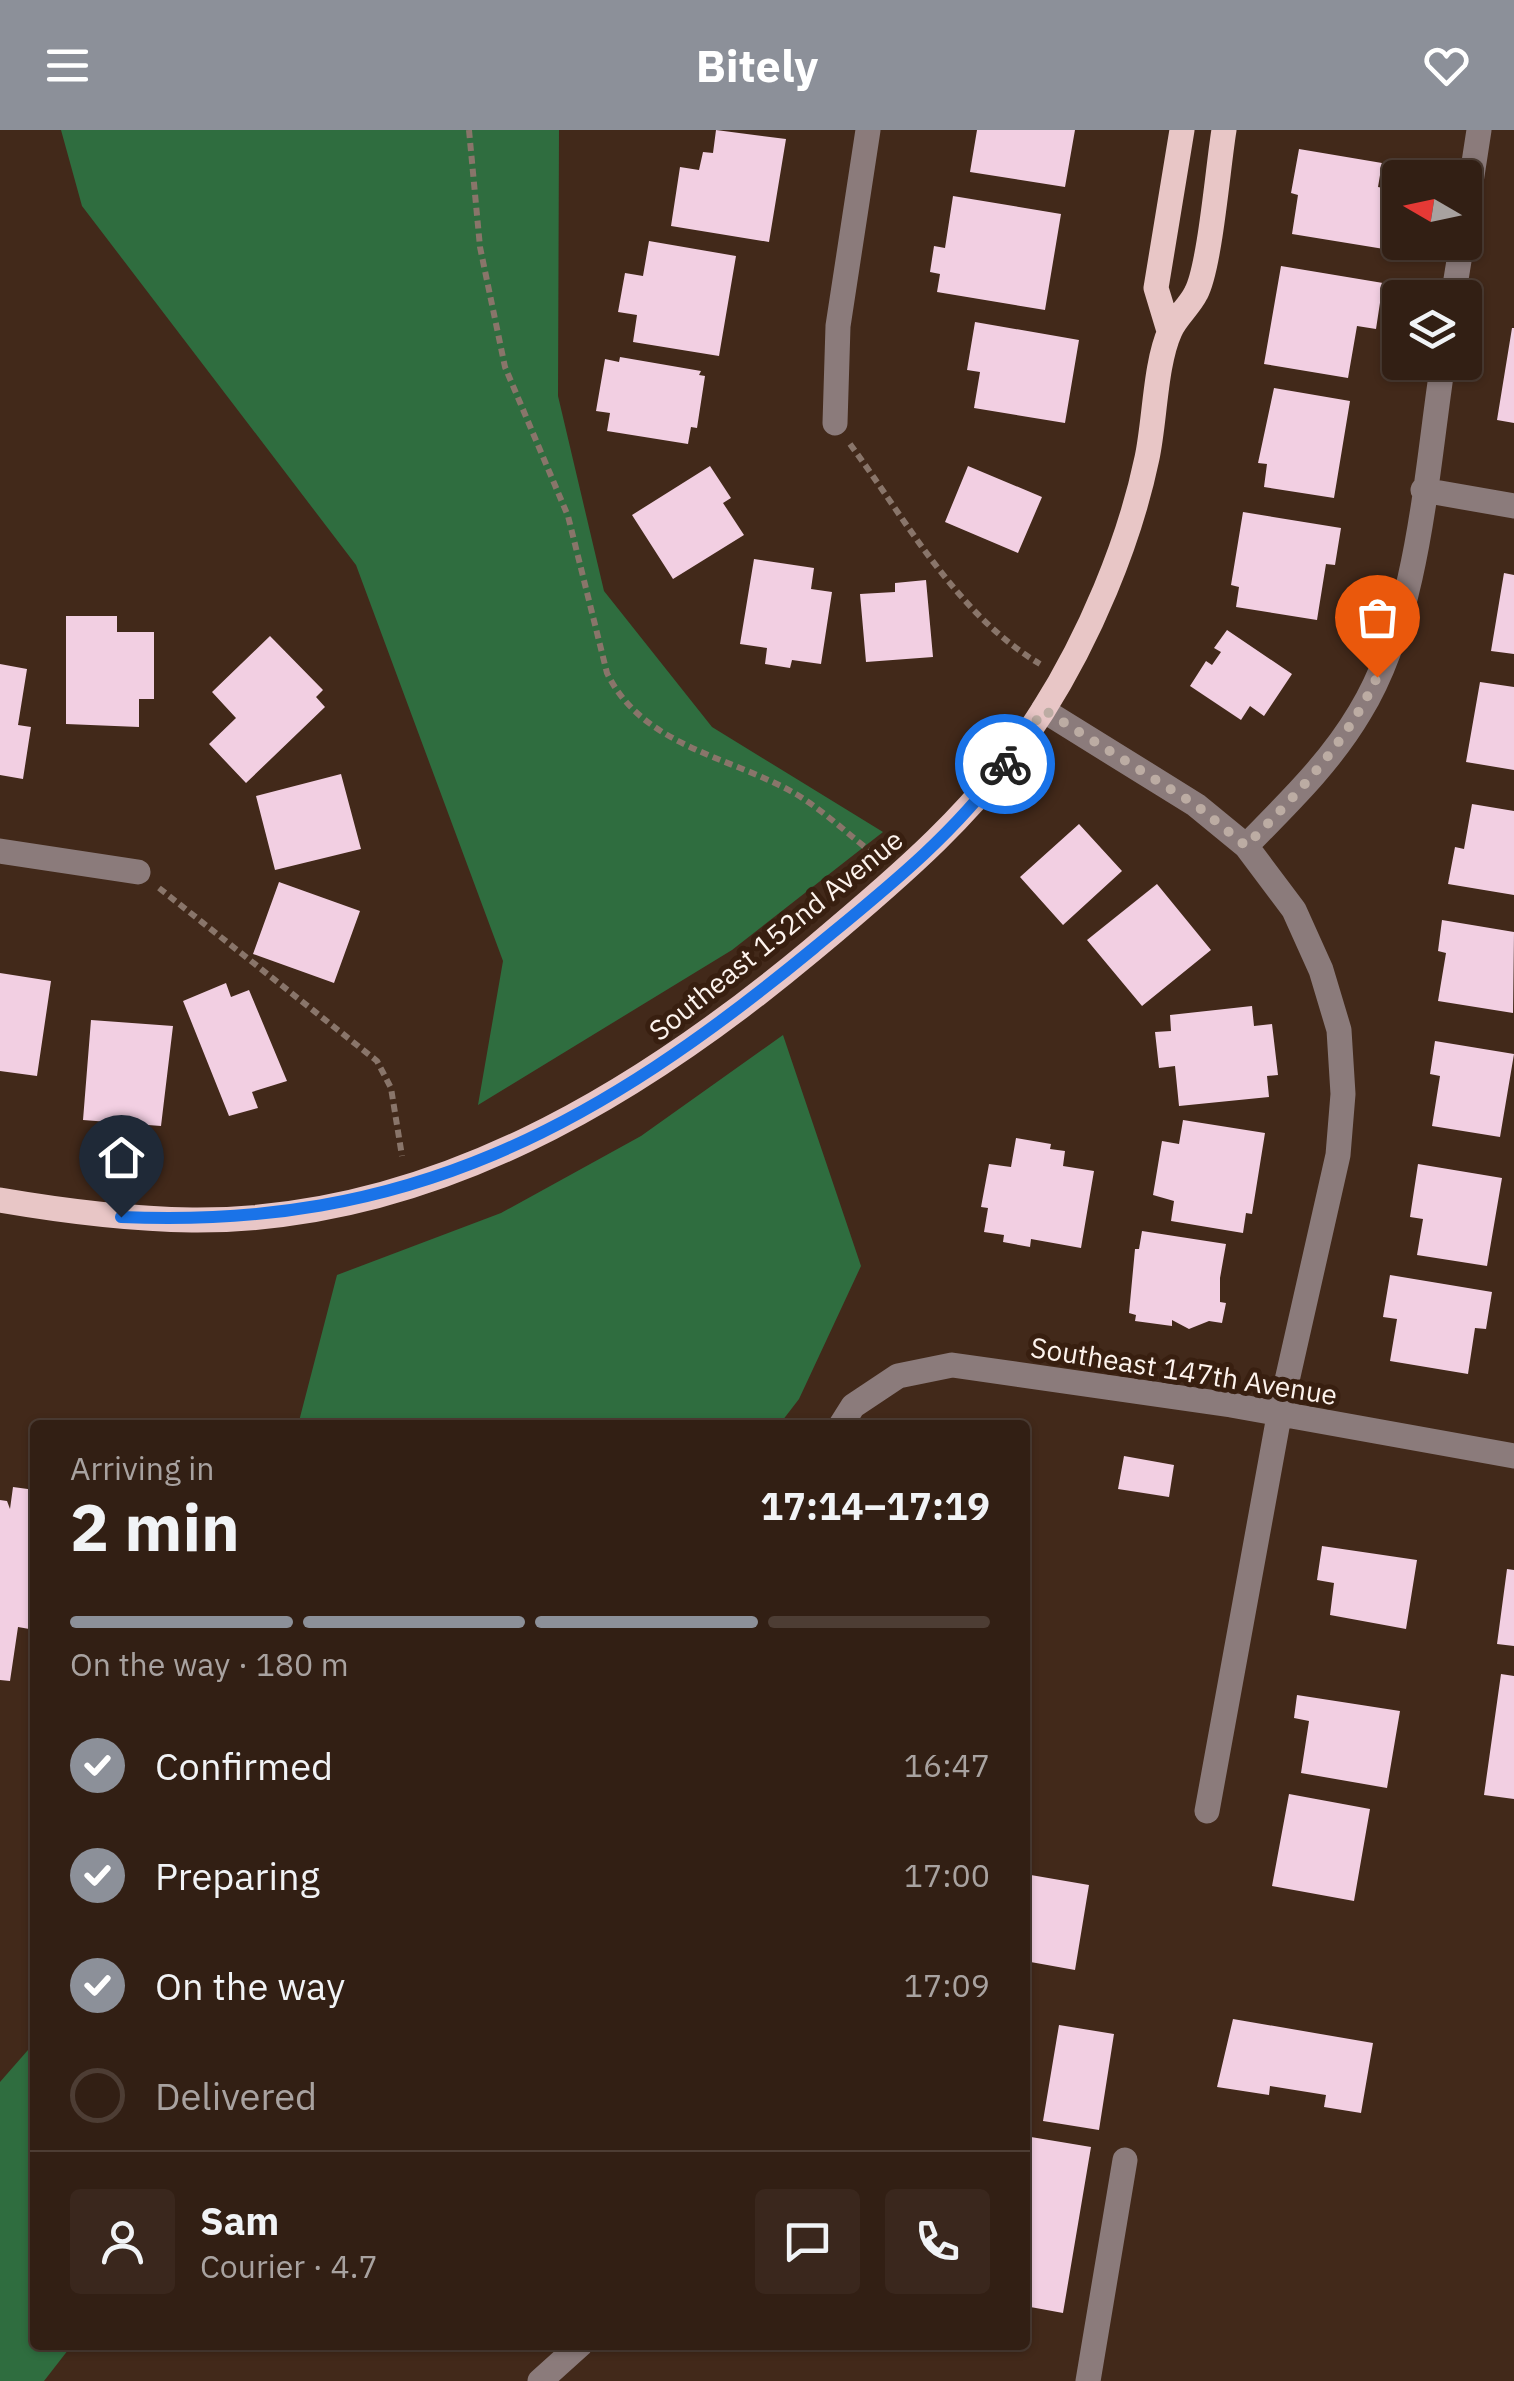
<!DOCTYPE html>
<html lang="en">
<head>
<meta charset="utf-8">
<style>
	:root { --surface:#321f14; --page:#3a271d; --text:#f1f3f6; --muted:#a8a2a0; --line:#4d3d34; --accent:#8c9099 }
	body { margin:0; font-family:"IBM Plex Sans",sans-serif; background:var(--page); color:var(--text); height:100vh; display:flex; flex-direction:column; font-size:38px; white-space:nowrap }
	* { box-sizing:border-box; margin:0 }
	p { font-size:32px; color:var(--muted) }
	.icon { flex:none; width:55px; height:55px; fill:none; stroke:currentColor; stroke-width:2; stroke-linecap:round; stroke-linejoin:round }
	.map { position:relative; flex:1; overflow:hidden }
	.panel { position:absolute; left:30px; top:1290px; width:1000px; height:930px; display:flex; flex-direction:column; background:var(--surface); border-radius:10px; box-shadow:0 2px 8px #0004,0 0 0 2px var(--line) }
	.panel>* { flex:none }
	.needle { width:65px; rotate:279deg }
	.buttons { position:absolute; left:1382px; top:30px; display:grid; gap:20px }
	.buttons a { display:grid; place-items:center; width:100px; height:100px; border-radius:10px; background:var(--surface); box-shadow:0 2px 8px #0004,0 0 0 2px var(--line); font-size:50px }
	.pin { position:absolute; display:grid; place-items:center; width:85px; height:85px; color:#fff; margin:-102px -42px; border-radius:50% 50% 50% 0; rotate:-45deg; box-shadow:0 0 10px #0007 }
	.pin .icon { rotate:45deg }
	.courier { position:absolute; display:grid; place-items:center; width:100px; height:100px; margin:-50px; border:8px solid #1a73e8; border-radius:50%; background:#fff; color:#222; box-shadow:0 2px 12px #0007 }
	.headline em { font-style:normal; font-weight:700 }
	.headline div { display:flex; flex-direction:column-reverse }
	.headline { display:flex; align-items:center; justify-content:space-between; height:170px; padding:0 40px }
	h1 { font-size:65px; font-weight:700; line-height:75px }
	.bar { display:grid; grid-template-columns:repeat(4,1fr); gap:15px 10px; align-content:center; height:120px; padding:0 40px }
	.bar i { height:12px; border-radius:8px; background:var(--line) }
	.bar .current { background:var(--accent) }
	.bar p { grid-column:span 4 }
	.line { display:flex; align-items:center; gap:25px; padding:0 40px; border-top:2px solid var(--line) }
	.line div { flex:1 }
	.round { display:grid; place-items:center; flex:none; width:105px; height:105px; border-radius:10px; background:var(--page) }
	ol { padding:0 40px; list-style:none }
	li { display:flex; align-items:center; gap:30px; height:110px }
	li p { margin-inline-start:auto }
	li .icon { padding:10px; border-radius:50%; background:var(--accent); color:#fff; stroke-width:4 }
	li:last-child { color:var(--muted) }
	li i { width:55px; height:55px; border:5px solid var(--line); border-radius:50% }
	header { display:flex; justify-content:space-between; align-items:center; height:130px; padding:0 40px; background:var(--accent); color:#fff; font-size:45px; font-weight:700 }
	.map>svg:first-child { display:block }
	.forest { fill:#2f6d3f }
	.building { fill:#f2cfe2 }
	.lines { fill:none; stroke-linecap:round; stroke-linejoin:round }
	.path { stroke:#89756a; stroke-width:6; stroke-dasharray:8 5; stroke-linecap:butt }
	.minor { stroke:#8b7b7b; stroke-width:25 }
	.major { stroke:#e8c6c6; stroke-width:25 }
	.done { stroke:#bcaca3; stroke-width:10; stroke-dasharray:0 18 }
	.route { stroke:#1a73e8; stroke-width:12 }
	.labels { text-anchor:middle; stroke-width:10; stroke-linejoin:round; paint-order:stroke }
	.street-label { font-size:28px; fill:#fdf3ed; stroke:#381f10 }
</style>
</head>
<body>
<header><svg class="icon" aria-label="menu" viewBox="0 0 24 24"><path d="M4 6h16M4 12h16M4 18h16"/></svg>Bitely<svg class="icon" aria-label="heart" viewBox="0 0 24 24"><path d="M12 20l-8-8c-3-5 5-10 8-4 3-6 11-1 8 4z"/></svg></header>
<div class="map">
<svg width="1514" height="2251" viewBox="0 0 1514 2251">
	<rect width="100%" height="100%" fill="#42291a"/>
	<path class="forest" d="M61 0H559L558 266 604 461 712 597 883 702 732 820 478 975 503 831 356 435 82 76Z
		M783 905 861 1136 799 1269 779 1295H298L337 1145 501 1083 641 1006Z
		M35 1912V2215H72L44 2251H0V1952Z"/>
	<path class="building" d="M716 0 786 9 769 112 671 96 680 37 699 40 703 22 713 23Z
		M977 0H1075L1065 57 970 42Z
		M1299 19 1382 33 1378 57 1394 60 1384 119 1292 104 1298 65 1291 63Z
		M953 66 1061 84 1045 180 937 162 940 144 930 142 934 116 945 118Z
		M649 111 736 126 719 226 633 212 637 185 618 182 625 143 643 146Z
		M1281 136 1383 153 1376 199 1357 196 1348 248 1264 234Z
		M975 192 1079 210 1065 293 974 278 980 242 967 240Z
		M1512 198H1514V293L1497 290Z
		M620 227 701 241 699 245 705 246 697 298 691 297 688 314 607 301 610 283 596 281 605 229 619 232Z
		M1274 258 1350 271 1334 368 1264 357 1267 334 1258 333Z
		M710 336 731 368 723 373 744 405 673 449 632 385Z
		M968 336 1042 367 1018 423 945 392Z
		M1243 382 1341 398 1335 435 1326 434 1317 490 1236 477 1239 457 1231 455Z
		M754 429 814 438 811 459 832 462 821 534 792 530 790 538 765 534 767 518 740 514Z
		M1504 443 1514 445V524L1491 521Z
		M926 450 933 527 866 532 860 464 895 462V453Z
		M66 486H117V502H154V569H139V597L66 594Z
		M1227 500 1292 544 1264 586 1250 576 1241 590 1190 556 1206 531 1212 535 1221 522 1214 518Z
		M270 506 323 560 316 567 325 577 246 653 209 614 236 588 212 562Z
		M0 534 27 539 18 595 31 597 23 649 0 645Z
		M1480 552 1514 557V640L1466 632Z
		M341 644 361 719 275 740 256 666Z
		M1472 674 1514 681V765L1448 754 1455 717 1464 719Z
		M1079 694 1122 741 1063 795 1020 747Z
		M279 752 360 781 334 853 253 824Z
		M1157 754 1211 820 1142 876 1087 810Z
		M1442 790 1514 802 1513 883 1438 871 1446 823 1438 821Z
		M0 843 51 851 37 946 0 941Z
		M226 853 231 867 249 860 287 951 252 962 258 978 229 986 183 871Z
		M1252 876 1254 896 1272 894 1278 945 1267 946 1269 967 1179 976 1175 936 1159 938 1155 902 1171 901 1170 885Z
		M91 890 173 896 161 996 83 990Z
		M1435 911 1514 924 1500 1007 1432 996 1440 946 1430 944Z
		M1183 990 1265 1003 1252 1084 1246 1083 1243 1103 1171 1091 1174 1071 1153 1065 1162 1011 1179 1014Z
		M1016 1008 1051 1014 1050 1019 1065 1021 1063 1036 1094 1041 1081 1118 1031 1109 1030 1117 1003 1112 1004 1105 984 1102 988 1078 981 1077 989 1034 1011 1037Z
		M1418 1034 1502 1048 1487 1136 1417 1125 1423 1089 1410 1087Z
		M1142 1101 1226 1114 1220 1148V1172L1226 1173 1222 1193 1209 1191 1189 1199 1172 1190V1196L1135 1191 1136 1185 1129 1183 1135 1119H1139Z
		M1390 1145 1492 1162 1486 1199 1475 1198 1468 1244 1390 1231 1397 1189 1383 1187Z
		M1124 1326 1174 1335 1169 1367 1118 1359Z
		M13 1357 35 1360V1500L18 1497 10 1551 0 1550V1370L7 1371 10 1379Z
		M1322 1416 1417 1430 1406 1499 1330 1485 1334 1453 1317 1450Z
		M1507 1439 1514 1440V1516L1497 1514Z
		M1501 1544 1514 1546V1669L1484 1665Z
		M1297 1565 1400 1581 1387 1658 1301 1643 1309 1591 1294 1588Z
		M1289 1664 1370 1679 1354 1771 1272 1756Z
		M1025 1744 1089 1755 1075 1840 1025 1831Z
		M1233 1889 1373 1913 1361 1983 1324 1977 1326 1965 1270 1956 1269 1965 1217 1957Z
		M1059 1895 1114 1904 1099 2000 1043 1991Z
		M1025 2006 1091 2017 1063 2183 1025 2176Z"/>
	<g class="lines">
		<path class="path" d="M469 0 480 117 505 237 568 386 607 543C643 617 730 626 796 664 824 681 849 705 875 725
			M850 314C907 391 956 484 1040 534
			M159 758 377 931 391 958 402 1026"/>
		<path class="minor" d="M1465 91 1479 0
			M1453 168 1462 112
			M835 293 838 196 868 0
			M1423 360 1514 376
			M1043 580 1196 675 1246 716 1294 780 1321 840 1339 900 1343 964 1338 1025 1279 1286 1207 1681
			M1246 716C1287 674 1330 633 1360 582 1419 485 1426 343 1443 232
			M0 721 138 742
			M841 1295 853 1276 898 1246 952 1235 1231 1275 1514 1326
			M540 2251 580 2215
			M1088 2251 1125 2030"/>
		<path class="major" d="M1169 201 1156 158 1182 0
			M0 1070C64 1081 127 1089 192 1090 429 1092 637 966 812 820 898 748 981 678 1042 582 1089 508 1129 414 1147 328 1155 291 1155 234 1170 201 1176 187 1189 177 1196 163 1210 137 1218 36 1224 0"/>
	</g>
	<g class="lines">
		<path class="done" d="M1005 634 1044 580 1196 675 1246 716C1297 664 1346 614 1377 547"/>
		<path class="route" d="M121 1087C409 1100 598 996 814 818 883 761 952 707 1005 634"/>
	</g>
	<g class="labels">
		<g class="street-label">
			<text transform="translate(776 805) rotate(-39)" y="10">Southeast 152nd Avenue</text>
			<text transform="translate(1184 1241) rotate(9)" y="10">Southeast 147th Avenue</text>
		</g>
	</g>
</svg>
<div class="buttons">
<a><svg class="needle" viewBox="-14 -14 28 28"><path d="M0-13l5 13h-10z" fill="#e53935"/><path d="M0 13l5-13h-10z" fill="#a8a2a0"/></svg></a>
<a><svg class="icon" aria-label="layers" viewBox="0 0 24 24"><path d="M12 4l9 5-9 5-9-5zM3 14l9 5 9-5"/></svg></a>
</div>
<div class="pin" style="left:1377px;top:547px;background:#ea580c"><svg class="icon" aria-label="bag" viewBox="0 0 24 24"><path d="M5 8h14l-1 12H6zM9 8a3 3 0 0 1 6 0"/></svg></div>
<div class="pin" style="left:121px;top:1087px;background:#1f2937"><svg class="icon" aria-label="home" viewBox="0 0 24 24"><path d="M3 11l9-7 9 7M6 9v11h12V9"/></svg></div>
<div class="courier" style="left:1005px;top:634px"><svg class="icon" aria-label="bike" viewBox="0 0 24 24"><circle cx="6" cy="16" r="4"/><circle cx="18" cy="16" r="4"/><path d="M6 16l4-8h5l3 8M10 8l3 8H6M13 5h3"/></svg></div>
<section class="panel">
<div class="headline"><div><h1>2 min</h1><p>Arriving in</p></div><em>17:14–17:19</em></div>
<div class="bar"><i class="current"></i><i class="current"></i><i class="current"></i><i></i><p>On the way · 180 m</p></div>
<ol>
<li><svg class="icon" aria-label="check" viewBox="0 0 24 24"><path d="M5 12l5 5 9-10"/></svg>Confirmed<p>16:47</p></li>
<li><svg class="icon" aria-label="check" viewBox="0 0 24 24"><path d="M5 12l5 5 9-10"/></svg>Preparing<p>17:00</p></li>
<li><svg class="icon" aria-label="check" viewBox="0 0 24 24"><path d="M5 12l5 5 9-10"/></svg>On the way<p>17:09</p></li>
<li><i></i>Delivered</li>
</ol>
<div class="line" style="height:180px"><a class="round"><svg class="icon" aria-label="person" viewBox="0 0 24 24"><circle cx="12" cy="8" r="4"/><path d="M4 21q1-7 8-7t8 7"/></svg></a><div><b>Sam</b><p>Courier · 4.7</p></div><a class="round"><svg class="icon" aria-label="chat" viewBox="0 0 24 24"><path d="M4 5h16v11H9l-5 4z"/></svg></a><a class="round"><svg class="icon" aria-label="phone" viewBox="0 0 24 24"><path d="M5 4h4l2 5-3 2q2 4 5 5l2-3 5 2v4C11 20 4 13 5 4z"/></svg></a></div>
</section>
</div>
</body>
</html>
